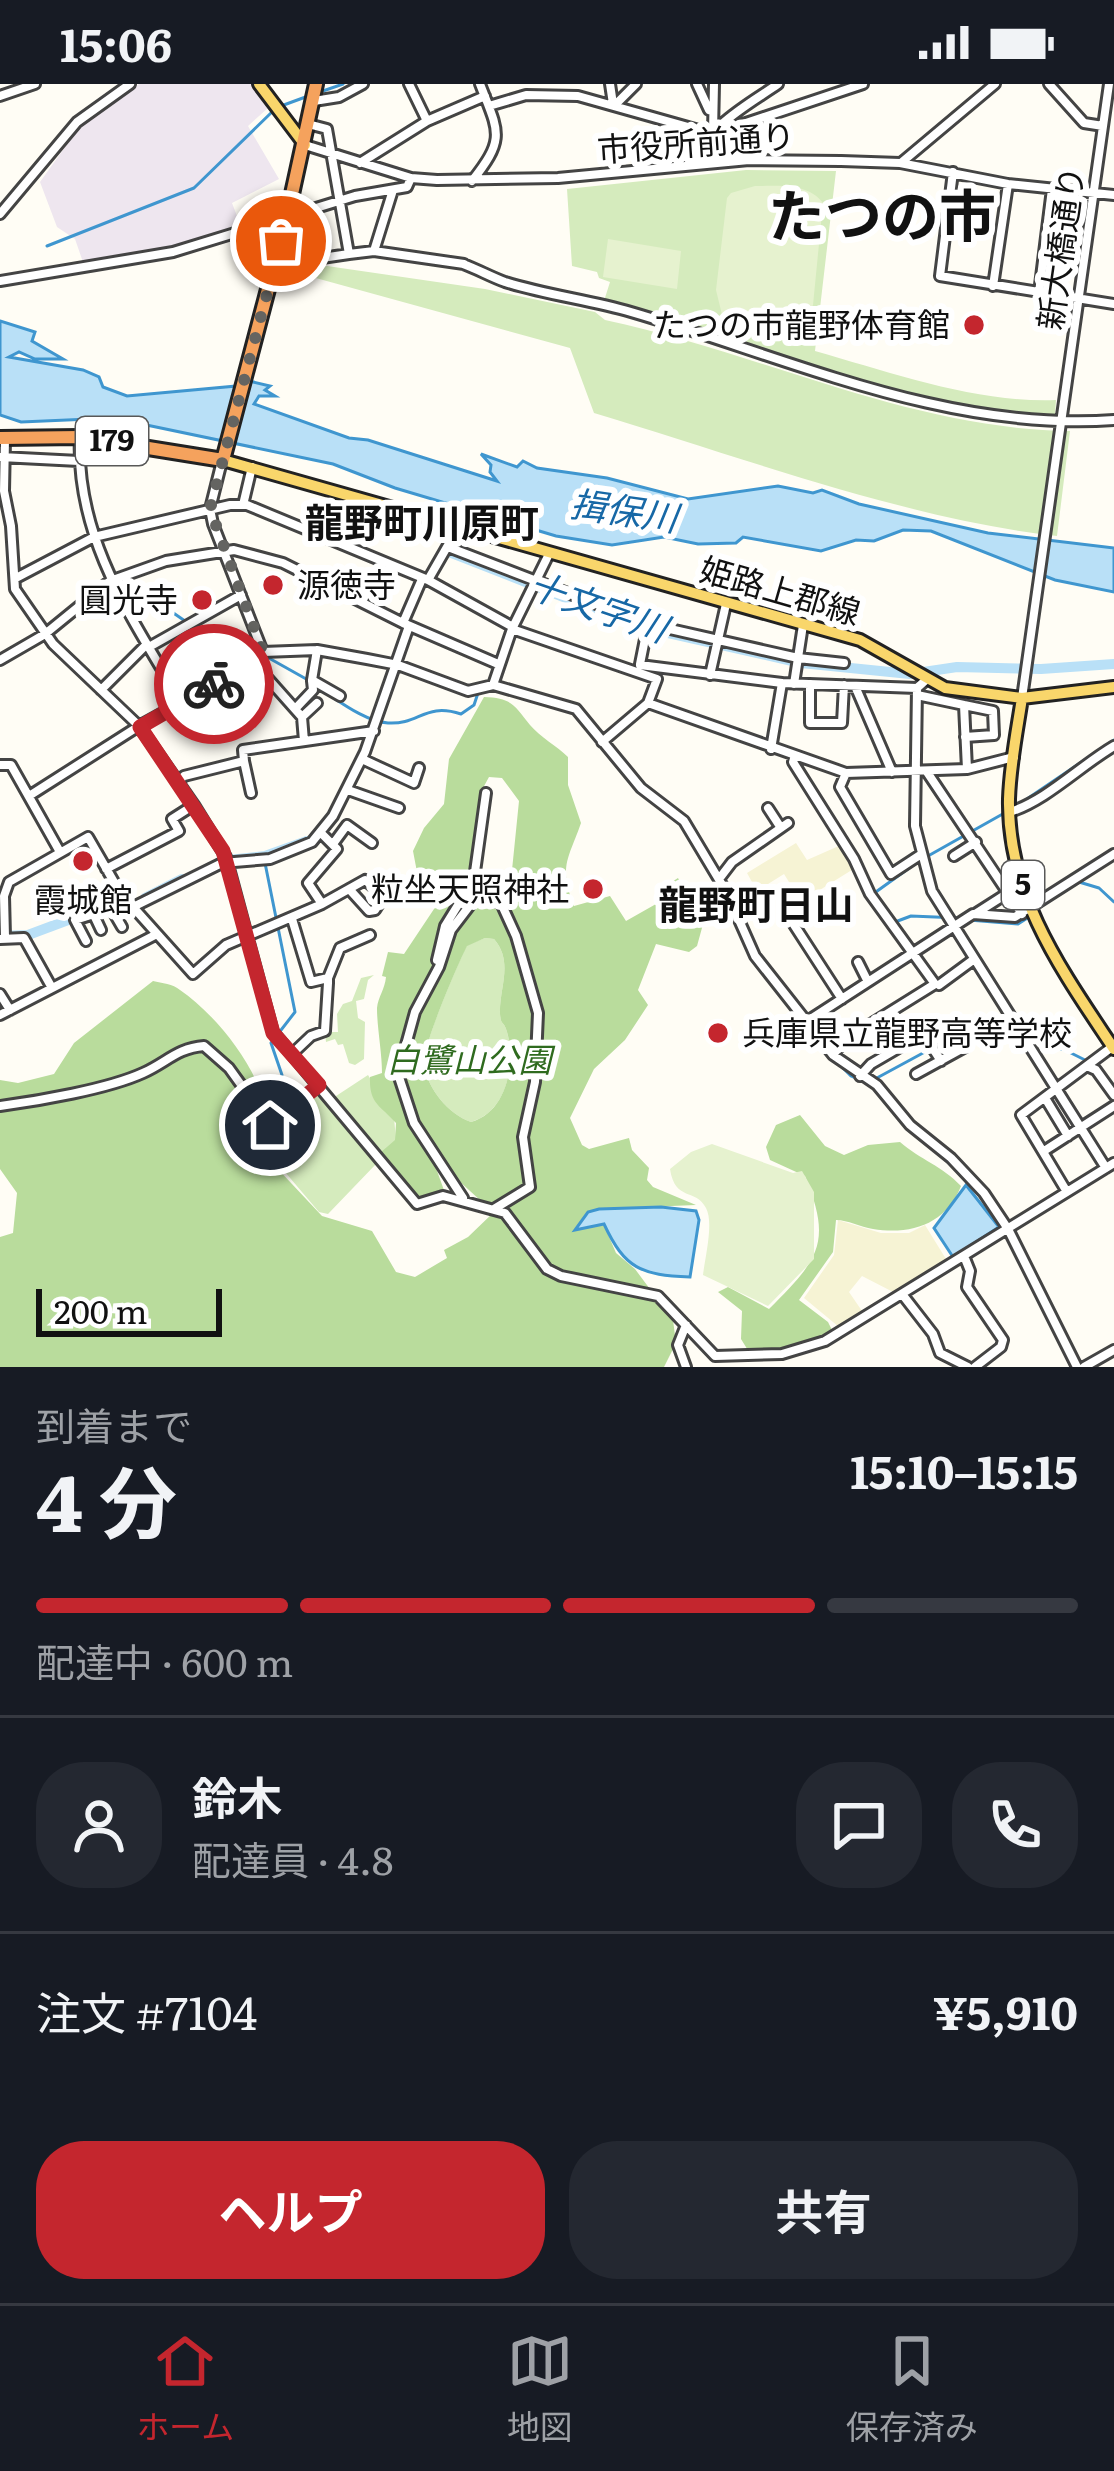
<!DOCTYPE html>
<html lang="ja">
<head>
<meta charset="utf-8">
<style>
	:root { --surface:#171b24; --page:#242831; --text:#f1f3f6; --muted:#9ea1a6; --line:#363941; --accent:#c4262e }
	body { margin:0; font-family:Literata,"Noto Sans JP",serif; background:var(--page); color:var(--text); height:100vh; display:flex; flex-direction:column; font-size:45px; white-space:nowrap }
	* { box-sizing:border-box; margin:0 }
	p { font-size:39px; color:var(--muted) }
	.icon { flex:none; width:66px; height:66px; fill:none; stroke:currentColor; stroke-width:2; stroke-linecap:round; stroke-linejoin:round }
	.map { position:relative; height:1283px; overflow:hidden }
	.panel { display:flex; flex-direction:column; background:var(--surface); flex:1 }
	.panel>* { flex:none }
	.scale { position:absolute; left:36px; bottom:30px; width:186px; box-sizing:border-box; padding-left:12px; border:6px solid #111; border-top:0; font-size:33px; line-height:42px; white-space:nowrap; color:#111; -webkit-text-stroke:9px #fff; paint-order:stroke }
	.pin { position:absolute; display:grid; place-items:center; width:102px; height:102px; color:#fff; margin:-51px; border:6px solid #fff; border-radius:50%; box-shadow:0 3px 12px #0007 }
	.courier { position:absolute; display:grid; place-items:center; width:120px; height:120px; margin:-60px; border:9px solid #c4262e; border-radius:50%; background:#fff; color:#222; box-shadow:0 3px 15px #0007 }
	.summary em { font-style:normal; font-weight:700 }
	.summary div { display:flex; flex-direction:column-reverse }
	.summary { display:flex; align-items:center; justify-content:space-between; height:204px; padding:0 36px }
	h1 { font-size:78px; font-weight:700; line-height:90px }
	.bar { display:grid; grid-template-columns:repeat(4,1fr); gap:18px 12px; align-content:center; height:144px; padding:0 36px }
	.bar i { height:15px; border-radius:9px; background:var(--line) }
	.bar .selected { background:var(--accent) }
	.bar p { grid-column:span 4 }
	.line { display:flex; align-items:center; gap:30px; padding:0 36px; border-top:3px solid var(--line) }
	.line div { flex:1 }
	.round { display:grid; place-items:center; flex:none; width:126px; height:126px; border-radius:48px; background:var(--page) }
	.cta { display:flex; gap:24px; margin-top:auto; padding:24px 36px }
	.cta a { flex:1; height:138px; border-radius:48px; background:var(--accent); color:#fff; font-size:48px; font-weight:700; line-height:138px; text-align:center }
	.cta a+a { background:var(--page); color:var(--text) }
	.status { display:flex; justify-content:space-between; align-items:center; height:84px; padding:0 60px; background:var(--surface); direction:ltr }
	.status svg { height:33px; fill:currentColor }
	.menu { display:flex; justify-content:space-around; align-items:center; height:168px; border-top:3px solid var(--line); background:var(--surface); font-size:33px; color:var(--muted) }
	.menu a { display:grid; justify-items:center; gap:6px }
	.menu .selected { color:var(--accent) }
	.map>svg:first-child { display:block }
	.industrial { fill:#eee6ef }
	.farmland { fill:#f6f3d4 }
	.green { fill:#d5ebbd }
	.forest { fill:#b9dc9c; fill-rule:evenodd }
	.pitch { fill:#e6f2cf }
	.water { fill:#b9e0f7; stroke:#3f96cf; stroke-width:3 }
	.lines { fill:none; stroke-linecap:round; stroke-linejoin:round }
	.stream { stroke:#3f96cf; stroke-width:3 }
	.river { stroke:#b9e0f7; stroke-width:10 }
	.minor-casing { stroke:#444; stroke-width:14 }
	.major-casing { stroke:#222; stroke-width:16 }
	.highway-casing { stroke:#222; stroke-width:18 }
	.minor { stroke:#fff; stroke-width:8 }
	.major { stroke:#f9d66b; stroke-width:10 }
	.highway { stroke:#f5a25d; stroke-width:12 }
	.done { stroke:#646461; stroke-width:12; stroke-dasharray:0 21.6 }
	.route { stroke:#c4262e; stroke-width:15 }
	.poi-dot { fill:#c4262e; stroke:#fff; stroke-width:4.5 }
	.labels { text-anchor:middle; stroke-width:12; stroke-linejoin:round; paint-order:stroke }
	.shield { fill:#fff; stroke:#585858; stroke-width:3 }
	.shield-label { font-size:30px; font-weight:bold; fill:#111 }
	.street-label { font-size:33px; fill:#111; stroke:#fff }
	.poi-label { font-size:33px; fill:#111; stroke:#fff; text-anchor:end }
	.park-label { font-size:33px; font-style:italic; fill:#2f6b1f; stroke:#fff }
	.water-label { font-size:36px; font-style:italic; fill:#1768a6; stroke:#fff }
	.quarter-label { font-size:39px; font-weight:bold; fill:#111; stroke:#fff }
	.town-label { font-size:57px; font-weight:bold; fill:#111; stroke:#fff }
</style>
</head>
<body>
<div class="status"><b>15:06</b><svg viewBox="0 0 49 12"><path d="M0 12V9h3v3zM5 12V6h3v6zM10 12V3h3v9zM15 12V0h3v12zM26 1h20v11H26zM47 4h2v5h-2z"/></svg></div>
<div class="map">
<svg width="1114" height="1283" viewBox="0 0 1114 1283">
	<rect width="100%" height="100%" fill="#fffdf5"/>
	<path class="industrial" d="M139 0H253L268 24 248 42 279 95 232 119 240 140 176 163 84 181 75 155 57 143 40 98 78 45Z"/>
	<path class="farmland" d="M796 759 807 776 841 761 855 784 815 809 809 800 794 806 784 790 757 807 747 789Z
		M838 1136 881 1149H909L925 1141 946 1175 897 1210 862 1192 849 1208 862 1227 839 1243 804 1214 834 1171Z"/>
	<path class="green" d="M746 86 836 87 815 267C893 289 975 319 1056 316L1055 330 1051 333 966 326 854 296 604 217 610 198 599 194 597 188 572 182 567 105Z
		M327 182 485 205 595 228 605 236C762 269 908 345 1070 347L1057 452C906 435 741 373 594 329L570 264 294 188Z
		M485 854 494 855C514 878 499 904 500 930 501 943 504 936 507 948 516 980 507 1028 471 1038 448 1030 428 1005 424 981 421 964 458 880 467 861Z
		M374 891 368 896 364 915 356 917 358 934 365 938 364 975 355 981 349 979 343 960 338 961 335 955 326 958 325 948H338L337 930 343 920 352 917 361 894Z
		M368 991 394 1033 396 1056 381 1070 333 1014Z
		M315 1009 322 1010 377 1079 328 1130 319 1128 256 1054Z"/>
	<path class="forest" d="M484 613C512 614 514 621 530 641 540 653 557 662 568 673V701L581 739C569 774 558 782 574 822L610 812 626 837 656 820 667 801 678 794 691 823 705 833 697 862 689 868 656 860 638 906 648 921 625 956 594 985 570 1034 582 1061 589 1065 629 1054 632 1066 649 1084 647 1096 653 1103 696 1121 598 1125 588 1128 577 1144 604 1141 616 1169 635 1185 673 1236 676 1259 664 1283H0V1153L13 1149 17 1109 0 1085V996L18 999 54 990 74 959 153 897C162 899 173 900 180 906 218 932 265 991 268 1039 268 1048 264 1058 261 1067L322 1132 372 1147 396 1188 415 1193 447 1174 444 1166 468 1153 494 1128C475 1113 461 1097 441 1082L436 1084 445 1109 421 1117 412 1112 380 1069 395 1056 396 1039C380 1021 369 1020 370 993L382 989C382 968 377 944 377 924 378 913 385 905 386 893L382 892 388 868 404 870 438 819 434 798 417 788 413 767 424 744 444 720 449 675ZM489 693 502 694 519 717 511 796 502 817 471 813 470 807 483 704ZM485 854 494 855C514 878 499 904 500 930 501 943 504 936 507 948 516 979 507 1028 471 1038 448 1030 428 1005 424 981 421 965 458 880 467 862Z
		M800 1031 825 1062 844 1071 868 1061 900 1058C921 1076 942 1082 961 1102 946 1140 912 1151 873 1145 860 1143 848 1136 836 1136L833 1168 799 1216 828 1238 833 1248 806 1262 749 1268 741 1255 742 1227 718 1208 728 1203 769 1225C818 1176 833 1160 805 1092L770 1076 766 1063 776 1041Z"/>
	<path class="pitch" d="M755 102C778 102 808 99 823 119L813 221 805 236 770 248 725 243 716 206 727 114 731 109Z
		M608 155 681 167 677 205 603 193Z
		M712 1060 793 1089 802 1087 814 1108V1175L768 1222 703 1191C705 1173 714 1139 706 1124 696 1104 675 1118 670 1085L691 1068Z"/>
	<path class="water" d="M0 237 35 248 32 257 63 275H35L19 268 9 273 83 286 99 293 103 303 127 312 247 301 249 297 270 302 265 306 275 312H259L254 320 349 354 368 356 497 397 490 388 491 381 481 370 517 383 523 377 537 384 607 394 688 415 778 402 813 409 822 406 859 420 988 449 1114 464V508L1055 496 931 447 903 446 874 457 856 456 821 467 743 453 736 459 698 460 664 453 612 461 556 452 395 404 333 380 113 334 21 338 0 331Z
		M966 1101 999 1143 953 1173 934 1144Z
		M661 1123 696 1127 699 1136 690 1193C641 1191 625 1185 604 1140L575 1146 588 1128 599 1125Z"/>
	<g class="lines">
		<path class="stream" d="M320 8 343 0
			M281 22 311 11
			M2 133 65 58
			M47 162 194 104 273 27
			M126 514 144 511 152 523 172 528 185 537
			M81 525 90 533 117 517
			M191 544 267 573 308 596
			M12 573 35 560
			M320 605C339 617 366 638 388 639 419 641 425 618 461 630L474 621 478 609
			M1021 719 1114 656
			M928 772 1008 727
			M873 810 919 777
			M883 821 895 838 911 832 959 834
			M730 826 751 872
			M1035 826 1079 798 1099 804 1114 818
			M969 836 1018 840 1029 833
			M760 884 821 962
			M1031 957 1065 966 1089 978
			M836 977 851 992 867 999
			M1105 993 1114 1003
			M875 995 958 950 1022 955
			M255 1058 257 1043 272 1027V1014L282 991 271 959 295 928 265 779"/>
		<path class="river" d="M440 472 444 466 637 542 801 579 910 590 957 583 1041 585 1114 580
			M220 777 265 772 307 757
			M145 814 182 795
			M0 852 28 851 111 820 122 822"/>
		<g class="minor-casing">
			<path id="minor" d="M409 0 427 37
				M610 0 613 20
				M697 0 709 26
				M1049 0 1084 39 1103 42
				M0 12 35 0
				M314 17 339 13 363 0
				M616 20 636 0
				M489 22 526 11 578 12 713 50 863 0
				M308 40 327 45 349 170 374 167
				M713 48 714 0
				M305 61 411 94 437 96 558 94 749 76 841 77 900 79 1008 100 1114 111
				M902 78 995 0
				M360 79 427 37 485 12
				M698 80C702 44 751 19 778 0
				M953 88 940 192 1114 220
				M472 97C506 54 499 49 480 0
				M393 106 374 167 464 180
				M0 130 77 38 130 0
				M463 180C477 185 491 193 505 198 546 211 590 216 631 228 789 274 946 348 1114 336
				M274 181 349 170
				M0 197 173 168 355 112 407 103 411 94
				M993 202 1008 100
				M1039 209 1052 105
				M80 353C75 454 133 536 182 619
				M5 355 4 407 11 442 15 505 53 560 139 642 194 721 226 773 273 948 417 1120 443 1112 505 1129 547 1185 561 1192 658 1212 715 1272 782 1270 825 1257 1114 1079
				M1 373 79 377
				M222 377 210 425 213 440 263 568
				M243 421 252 383
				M448 463 648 540 798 574 844 579
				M16 494 94 453 230 421H247L428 496 513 543
				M428 496 459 442
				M403 539 422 495
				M512 545 657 595 648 619 602 658
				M149 563 241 511
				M317 566 312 596 340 612
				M0 576 45 550 110 497 166 477 234 466 283 479 403 539 498 580
				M254 579 302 633 304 657
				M640 580 648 540
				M640 581 782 599 917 604 927 595
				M710 591 726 520
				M794 600 803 541
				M810 600V639H842L844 601
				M493 601 512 545 549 470
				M855 602 892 688
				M917 604 915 742 932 807 1106 1084
				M101 606 147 560
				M917 611 964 621 967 685
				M1022 614 1109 0
				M648 619 846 689 967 685 1014 673
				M964 621 993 627 994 651 965 653
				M296 624 313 606 312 597
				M302 633 317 619
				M771 665 782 599
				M795 671 793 678 854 775 870 810 935 900 845 956 833 971
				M362 675 414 699 419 684
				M244 677 251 709
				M0 681H11L60 768
				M927 688 1022 830
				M846 689 840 703 891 790 920 771
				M178 698 184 692 244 677 243 666 374 647
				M348 706 399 724
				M29 712 139 642 254 579 263 568 317 566 367 575 398 581 468 607 493 601 576 625 641 704 684 737 727 809 755 872 833 971 877 1001 910 1041 951 1074 984 1109 1008 1145 1077 1283
				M768 724 781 744
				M1010 728C1047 716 1080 682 1114 662
				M333 760 347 741 372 759
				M954 772 976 758
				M106 785 179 747 172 735 194 721
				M719 795 732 778 788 739
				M322 820 365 796 384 812 375 826 369 827 350 806
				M133 823 193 890 226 861 322 820 308 799 337 765 321 749
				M111 824 122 843
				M93 829 101 846
				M787 830 842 915
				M975 830 1022 800
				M292 835 311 898 328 894V899L325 947 311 952 292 970
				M5 853 4 812 9 798 88 753 129 824
				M0 855 24 854 52 904
				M86 857 75 836 113 824 133 823 222 779 270 775 312 758 333 732 365 668 409 542
				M437 876 445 842 474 795 486 709
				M858 878 868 898
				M328 894 340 864 370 851
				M939 901 973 876
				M0 910 10 926
				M0 931 157 850
				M806 938 973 830 1015 833 1114 770
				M923 949 941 977
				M1087 982 1096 986 1114 1011
				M916 990 967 962
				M860 992 871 980 931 945
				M1045 1014 1068 1052
				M0 1022C38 1017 108 1005 143 989 166 979 177 964 204 962L229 984 270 1041 319 1001
				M1044 1067 1114 1022
				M1067 1108 1021 1031 1112 963
				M463 1114 414 1039 398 990 415 928 439 883 451 846 477 812 501 819 516 852 538 929 535 998 523 1053 530 1103 494 1125
				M964 1172 970 1187 967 1203 1003 1256 1001 1263 975 1283
				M902 1210 933 1250 940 1269 968 1283
				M686 1283 678 1261 686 1241
				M1084 1283 1114 1266"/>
		</g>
		<g class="major-casing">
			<path id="major" d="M259 0 305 61
				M223 376 860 556 945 604 1022 614 1114 603
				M1022 614C1017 647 1010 681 1009 715 1007 812 1063 888 1114 965"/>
		</g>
		<g class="highway-casing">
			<path id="highway" d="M0 354 80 353 223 376 287 133 316 0"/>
		</g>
		<use href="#minor" class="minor"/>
		<use href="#major" class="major"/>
		<use href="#highway" class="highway"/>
	</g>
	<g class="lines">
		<path class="done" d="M214 600 254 579 263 568 210 425 281 157"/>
		<path class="route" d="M214 600 140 643 223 767 273 949 319 1001 270 1041"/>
	</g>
	<g class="poi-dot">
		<circle cx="974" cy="241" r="12"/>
		<circle cx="273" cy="501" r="12"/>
		<circle cx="202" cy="516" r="12"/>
		<circle cx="83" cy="777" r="12"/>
		<circle cx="593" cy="805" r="12"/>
		<circle cx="718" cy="949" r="12"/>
	</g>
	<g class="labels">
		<g class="shield">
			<rect x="76" y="333" width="72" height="48" rx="9"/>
			<rect x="1002" y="777" width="42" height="48" rx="9"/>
		</g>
		<g class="shield-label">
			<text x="112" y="367">179</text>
			<text x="1023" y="811">5</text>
		</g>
		<g class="street-label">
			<text transform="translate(696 59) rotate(-4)" y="12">市役所前通り</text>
			<text transform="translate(1061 164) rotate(-82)" y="12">新大橋通り</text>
			<text transform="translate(780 507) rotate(16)" y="12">姫路上郡線</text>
		</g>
		<g class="poi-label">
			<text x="950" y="253">たつの市龍野体育館</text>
			<text x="297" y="513" text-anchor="start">源徳寺</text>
			<text x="178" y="528">圓光寺</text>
			<text x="569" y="817">粒坐天照神社</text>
			<text x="83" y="828" text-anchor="middle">霞城館</text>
			<text x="742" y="961" text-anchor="start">兵庫県立龍野高等学校</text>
		</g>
		<g class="park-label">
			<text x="469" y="988">白鷺山公園</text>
		</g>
		<g class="water-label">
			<text transform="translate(624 427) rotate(8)" y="13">揖保川</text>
			<text transform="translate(598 523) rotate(19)" y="13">十文字川</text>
		</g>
		<g class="quarter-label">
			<text x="422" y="453">龍野町川原町</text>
			<text x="756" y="835">龍野町日山</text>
		</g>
		<g class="town-label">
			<text x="882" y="153">たつの市</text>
		</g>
	</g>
</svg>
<div class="scale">200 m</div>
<div class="pin" style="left:281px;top:157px;background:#ea580c"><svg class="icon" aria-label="bag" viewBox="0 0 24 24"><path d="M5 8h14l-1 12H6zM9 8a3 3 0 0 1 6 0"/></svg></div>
<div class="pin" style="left:270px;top:1041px;background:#1f2937"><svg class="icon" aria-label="home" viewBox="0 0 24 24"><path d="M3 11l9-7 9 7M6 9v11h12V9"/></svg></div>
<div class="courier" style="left:214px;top:600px"><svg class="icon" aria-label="bike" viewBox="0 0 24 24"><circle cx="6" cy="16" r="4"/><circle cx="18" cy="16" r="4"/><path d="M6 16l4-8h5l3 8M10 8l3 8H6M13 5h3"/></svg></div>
</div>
<section class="panel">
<div class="summary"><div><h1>4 分</h1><p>到着まで</p></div><em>15:10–15:15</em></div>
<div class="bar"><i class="selected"></i><i class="selected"></i><i class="selected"></i><i></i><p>配達中 · 600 m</p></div>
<div class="line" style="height:216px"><a class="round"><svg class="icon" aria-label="person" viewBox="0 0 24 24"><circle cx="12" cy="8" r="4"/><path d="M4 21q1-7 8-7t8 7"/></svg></a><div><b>鈴木</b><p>配達員 · 4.8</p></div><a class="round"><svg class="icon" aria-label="chat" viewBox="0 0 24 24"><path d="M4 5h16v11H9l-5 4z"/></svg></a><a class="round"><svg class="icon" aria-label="phone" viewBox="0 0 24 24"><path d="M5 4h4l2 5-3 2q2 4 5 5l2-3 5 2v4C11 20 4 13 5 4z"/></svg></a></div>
<div class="line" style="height:156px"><div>注文 #7104</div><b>¥5,910</b></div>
<div class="cta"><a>ヘルプ</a><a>共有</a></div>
</section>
<nav class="menu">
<a class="selected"><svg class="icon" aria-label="home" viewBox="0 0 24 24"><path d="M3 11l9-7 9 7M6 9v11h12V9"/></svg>ホーム</a>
<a><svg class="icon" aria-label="map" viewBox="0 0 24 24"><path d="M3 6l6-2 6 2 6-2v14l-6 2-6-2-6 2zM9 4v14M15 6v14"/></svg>地図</a>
<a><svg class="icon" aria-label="saved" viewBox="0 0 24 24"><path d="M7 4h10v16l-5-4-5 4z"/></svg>保存済み</a>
</nav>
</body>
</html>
